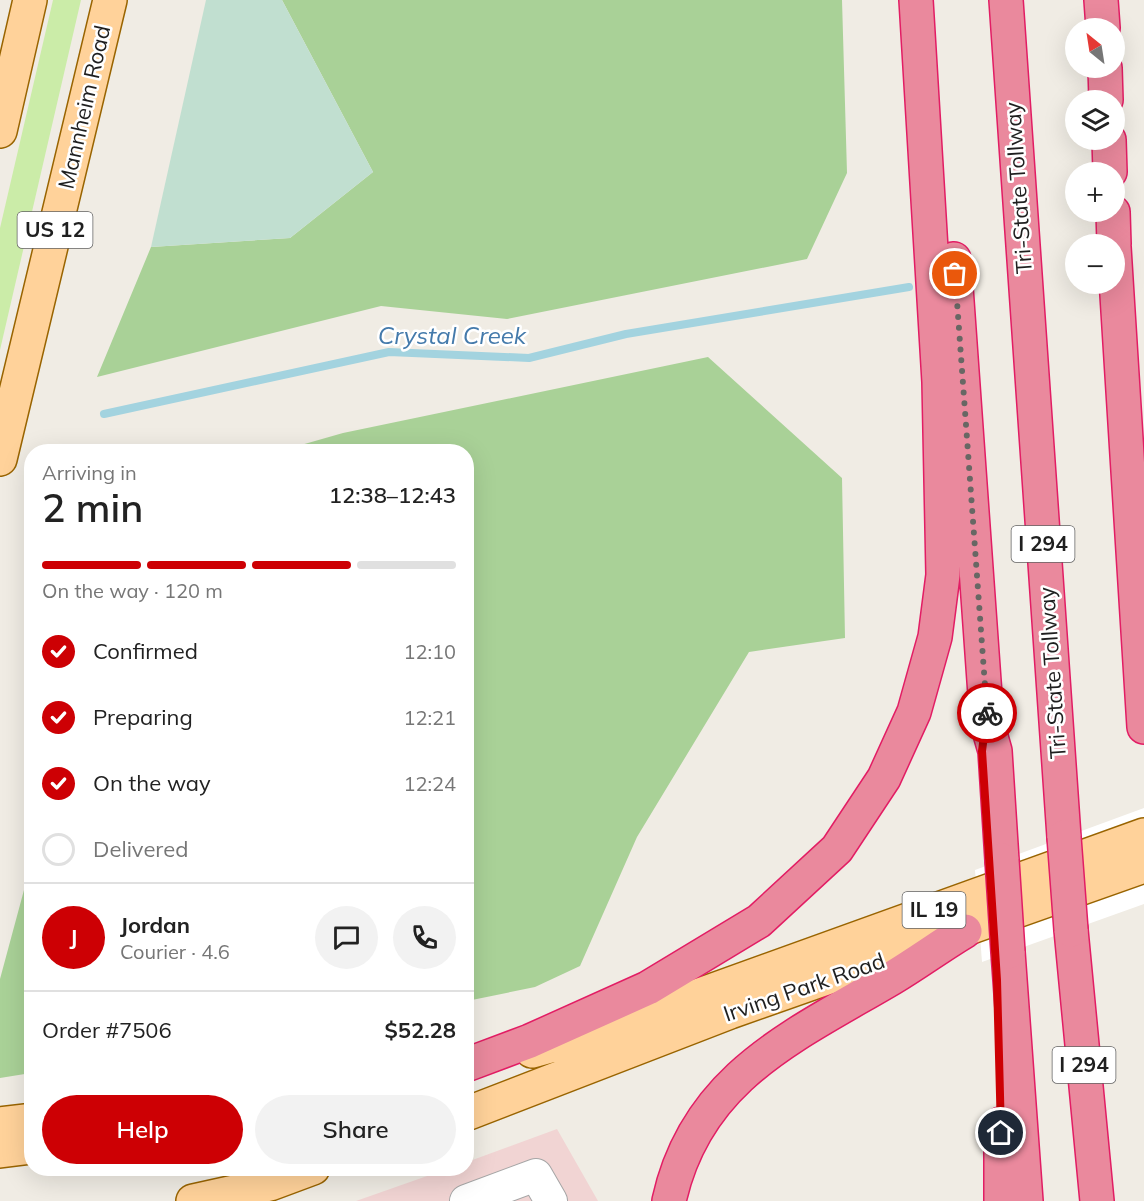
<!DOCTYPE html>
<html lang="en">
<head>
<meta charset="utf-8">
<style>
	:root { --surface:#fff; --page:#f2f2f2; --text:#222; --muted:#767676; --line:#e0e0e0; --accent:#cd0004 }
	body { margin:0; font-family:Mulish,sans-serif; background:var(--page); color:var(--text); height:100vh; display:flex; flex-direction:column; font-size:22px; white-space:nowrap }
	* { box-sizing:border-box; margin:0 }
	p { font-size:20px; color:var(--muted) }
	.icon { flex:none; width:33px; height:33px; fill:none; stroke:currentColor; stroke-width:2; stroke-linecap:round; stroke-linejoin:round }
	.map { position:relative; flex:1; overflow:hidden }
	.side { position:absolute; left:24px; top:444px; width:450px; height:732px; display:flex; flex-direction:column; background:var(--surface); border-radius:24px; box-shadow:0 6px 24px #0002 }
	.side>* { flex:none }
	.needle { width:39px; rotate:330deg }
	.fabs { position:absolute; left:1065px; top:18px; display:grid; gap:12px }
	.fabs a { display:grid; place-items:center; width:60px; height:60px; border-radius:50%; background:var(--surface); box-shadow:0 6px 24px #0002; font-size:30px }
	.pin { position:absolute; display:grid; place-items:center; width:51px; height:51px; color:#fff; margin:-26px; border:3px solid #fff; border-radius:50%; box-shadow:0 2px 6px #0007 }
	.courier { position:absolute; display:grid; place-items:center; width:60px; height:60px; margin:-30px; border:4px solid #cd0004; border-radius:50%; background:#fff; color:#222; box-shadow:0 2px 8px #0007 }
	.head em { font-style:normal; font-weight:600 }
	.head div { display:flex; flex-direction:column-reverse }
	.head { display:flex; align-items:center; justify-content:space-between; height:102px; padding:0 18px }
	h1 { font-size:39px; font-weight:600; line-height:45px }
	.bar { display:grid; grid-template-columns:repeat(4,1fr); gap:9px 6px; align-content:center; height:72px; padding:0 18px }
	.bar i { height:8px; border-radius:4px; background:var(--line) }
	.bar .current { background:var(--accent) }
	.bar p { grid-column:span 4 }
	.line { display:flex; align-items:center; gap:15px; padding:0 18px; border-top:2px solid var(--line) }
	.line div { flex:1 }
	.round { display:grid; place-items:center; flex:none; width:63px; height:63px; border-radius:32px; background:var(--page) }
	ol { padding:0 18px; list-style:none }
	li { display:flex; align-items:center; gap:18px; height:66px }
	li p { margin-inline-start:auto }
	li .icon { padding:6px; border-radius:50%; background:var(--accent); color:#fff; stroke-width:4 }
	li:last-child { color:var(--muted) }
	li i { width:33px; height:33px; border:3px solid var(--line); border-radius:50% }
	.button { display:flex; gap:12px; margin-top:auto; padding:12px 18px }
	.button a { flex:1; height:69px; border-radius:36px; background:var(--accent); color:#fff; font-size:24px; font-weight:600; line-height:69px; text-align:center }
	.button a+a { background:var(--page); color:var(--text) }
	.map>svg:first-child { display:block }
	.commercial { fill:#f1d4d3 }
	.grass { fill:#cbeca8 }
	.forest { fill:#a9d197 }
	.wetland { fill:#c1dfd0 }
	.pier { fill:#fff }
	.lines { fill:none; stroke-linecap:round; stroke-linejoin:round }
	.stream { stroke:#a3d3df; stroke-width:8 }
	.minor-casing { stroke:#a6a6a6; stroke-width:34 }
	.major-casing { stroke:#996400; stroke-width:36 }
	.highway-casing { stroke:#e21d64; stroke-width:36 }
	.minor { stroke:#fff; stroke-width:32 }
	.major { stroke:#ffd29a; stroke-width:33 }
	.highway { stroke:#ea899d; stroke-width:33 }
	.highway-bridge-casing { stroke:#e21d64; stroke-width:36; stroke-linecap:butt }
	.highway-bridge { stroke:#ea899d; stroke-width:33 }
	.done { stroke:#686764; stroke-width:6; stroke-dasharray:0 10.8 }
	.route { stroke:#cd0004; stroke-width:8 }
	.labels { text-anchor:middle; stroke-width:5; stroke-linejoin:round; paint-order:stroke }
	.shield { fill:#fff; stroke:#626262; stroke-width:1.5 }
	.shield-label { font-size:21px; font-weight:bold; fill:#1f1f1f }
	.street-label { font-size:22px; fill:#1f1f1f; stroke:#fff }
	.water-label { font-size:24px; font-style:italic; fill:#447aab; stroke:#fff }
</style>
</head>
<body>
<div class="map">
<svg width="1144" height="1201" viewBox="0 0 1144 1201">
	<rect width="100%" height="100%" fill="#f0ece4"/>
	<path class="commercial" d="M557 1129 598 1201H356L447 1169 466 1168 467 1162Z"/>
	<path class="grass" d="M53 0H81L0 350V228Z"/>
	<path class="forest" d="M282 0H842L847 173 807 259 507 319 381 306 97 377 151 247 290 238 373 172Z
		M708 357 842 478 845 638 749 652 637 837 580 966 535 987 467 1001 466 452 280 451 343 433Z
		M31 864V1073L0 1078V979Z"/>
	<path class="wetland" d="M206 0H282L373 172 290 238 151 247Z"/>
	<path class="pier" d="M1144 808V904L982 962 975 870Z"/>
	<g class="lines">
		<path class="stream" d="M104 414 389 352 529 358 626 334 909 287"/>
		<g class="minor-casing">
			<path id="minor" d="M466 1201 536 1175 551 1201"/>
		</g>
		<g class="major-casing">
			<path id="major" d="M0 131 30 0
				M0 459 110 0
				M532 1051 586 1036 1144 835
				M466 1114 730 1012 1144 866
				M0 1124 32 1120
				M0 1151 32 1147
				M193 1201 270 1184 313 1168"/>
		</g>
		<g class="highway-casing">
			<path id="highway" d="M1006 0 1064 837
				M1101 0 1103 28
				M1105 68 1106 100
				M1109 140 1110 172
				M1113 212 1114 244
				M1114 247 1144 727
				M954 259 987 723 995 751 1002 860
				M1071 930 1097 1201
				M1008 952 1026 1201
				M466 1065 530 1041 648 988 759 921 837 849 884 778 914 712 935 637 943 575 939 382 916 0
				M1001 1124V1201
				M669 1201C696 1077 794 1036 892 978 917 963 940 946 965 931"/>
		</g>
		<use href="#minor" class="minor"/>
		<use href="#major" class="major"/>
		<use href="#highway" class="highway"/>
		<g class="highway-bridge-casing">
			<path id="highway-bridge" d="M1064 837 1071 930
				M1002 860 1008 952"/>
		</g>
		<use href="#highway-bridge" class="highway-bridge"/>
	</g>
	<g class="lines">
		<path class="done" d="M955 274 987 713"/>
		<path class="route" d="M987 713 982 751 997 980 1001 1133"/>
	</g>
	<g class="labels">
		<g class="shield">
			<rect x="17.5" y="212" width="75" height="36" rx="4.5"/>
			<rect x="1011.5" y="526" width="63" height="36" rx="4.5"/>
			<rect x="902.5" y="892" width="63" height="36" rx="4.5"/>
			<rect x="1052.5" y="1047" width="63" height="36" rx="4.5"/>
		</g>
		<g class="shield-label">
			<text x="55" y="237">US 12</text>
			<text x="1043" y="551">I 294</text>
			<text x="934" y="917">IL 19</text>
			<text x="1084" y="1072">I 294</text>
		</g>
		<g class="street-label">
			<text transform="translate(84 107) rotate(-77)" y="8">Mannheim Road</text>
			<text transform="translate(1018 188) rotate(-94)" y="8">Tri-State Tollway</text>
			<text transform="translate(1052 673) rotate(-94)" y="8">Tri-State Tollway</text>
			<text transform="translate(804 987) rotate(-19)" y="8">Irving Park Road</text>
		</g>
		<g class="water-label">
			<text x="452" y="344">Crystal Creek</text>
		</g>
	</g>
</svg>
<div class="fabs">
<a><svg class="needle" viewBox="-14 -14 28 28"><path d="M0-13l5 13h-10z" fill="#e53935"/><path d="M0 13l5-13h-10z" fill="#767676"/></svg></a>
<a><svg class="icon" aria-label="layers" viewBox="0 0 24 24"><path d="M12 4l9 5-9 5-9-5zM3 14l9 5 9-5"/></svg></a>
<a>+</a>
<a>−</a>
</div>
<div class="pin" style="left:955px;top:274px;background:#ea580c"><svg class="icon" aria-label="bag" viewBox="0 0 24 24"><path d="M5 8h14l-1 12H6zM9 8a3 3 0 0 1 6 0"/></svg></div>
<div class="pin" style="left:1001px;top:1133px;background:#1f2937"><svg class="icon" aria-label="home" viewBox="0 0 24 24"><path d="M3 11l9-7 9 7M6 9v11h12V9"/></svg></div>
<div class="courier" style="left:987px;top:713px"><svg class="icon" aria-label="bike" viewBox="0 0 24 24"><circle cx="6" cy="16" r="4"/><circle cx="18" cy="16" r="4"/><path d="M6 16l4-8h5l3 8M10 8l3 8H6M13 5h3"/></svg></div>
<section class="side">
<div class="head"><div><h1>2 min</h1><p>Arriving in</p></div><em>12:38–12:43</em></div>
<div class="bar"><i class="current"></i><i class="current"></i><i class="current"></i><i></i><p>On the way · 120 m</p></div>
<ol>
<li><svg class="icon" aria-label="check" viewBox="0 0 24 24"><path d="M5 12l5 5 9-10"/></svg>Confirmed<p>12:10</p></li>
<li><svg class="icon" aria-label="check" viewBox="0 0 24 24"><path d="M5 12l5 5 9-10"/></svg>Preparing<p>12:21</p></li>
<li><svg class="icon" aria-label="check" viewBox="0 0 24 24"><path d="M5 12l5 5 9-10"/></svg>On the way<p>12:24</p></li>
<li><i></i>Delivered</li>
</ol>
<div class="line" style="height:108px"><b class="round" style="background:var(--accent);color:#fff">J</b><div><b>Jordan</b><p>Courier · 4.6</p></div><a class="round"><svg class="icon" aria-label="chat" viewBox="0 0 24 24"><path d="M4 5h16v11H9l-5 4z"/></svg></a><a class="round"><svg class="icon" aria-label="phone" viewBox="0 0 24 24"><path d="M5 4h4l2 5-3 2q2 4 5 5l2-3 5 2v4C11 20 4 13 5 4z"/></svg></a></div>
<div class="line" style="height:78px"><div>Order #7506</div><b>$52.28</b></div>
<div class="button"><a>Help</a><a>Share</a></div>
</section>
</div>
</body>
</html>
